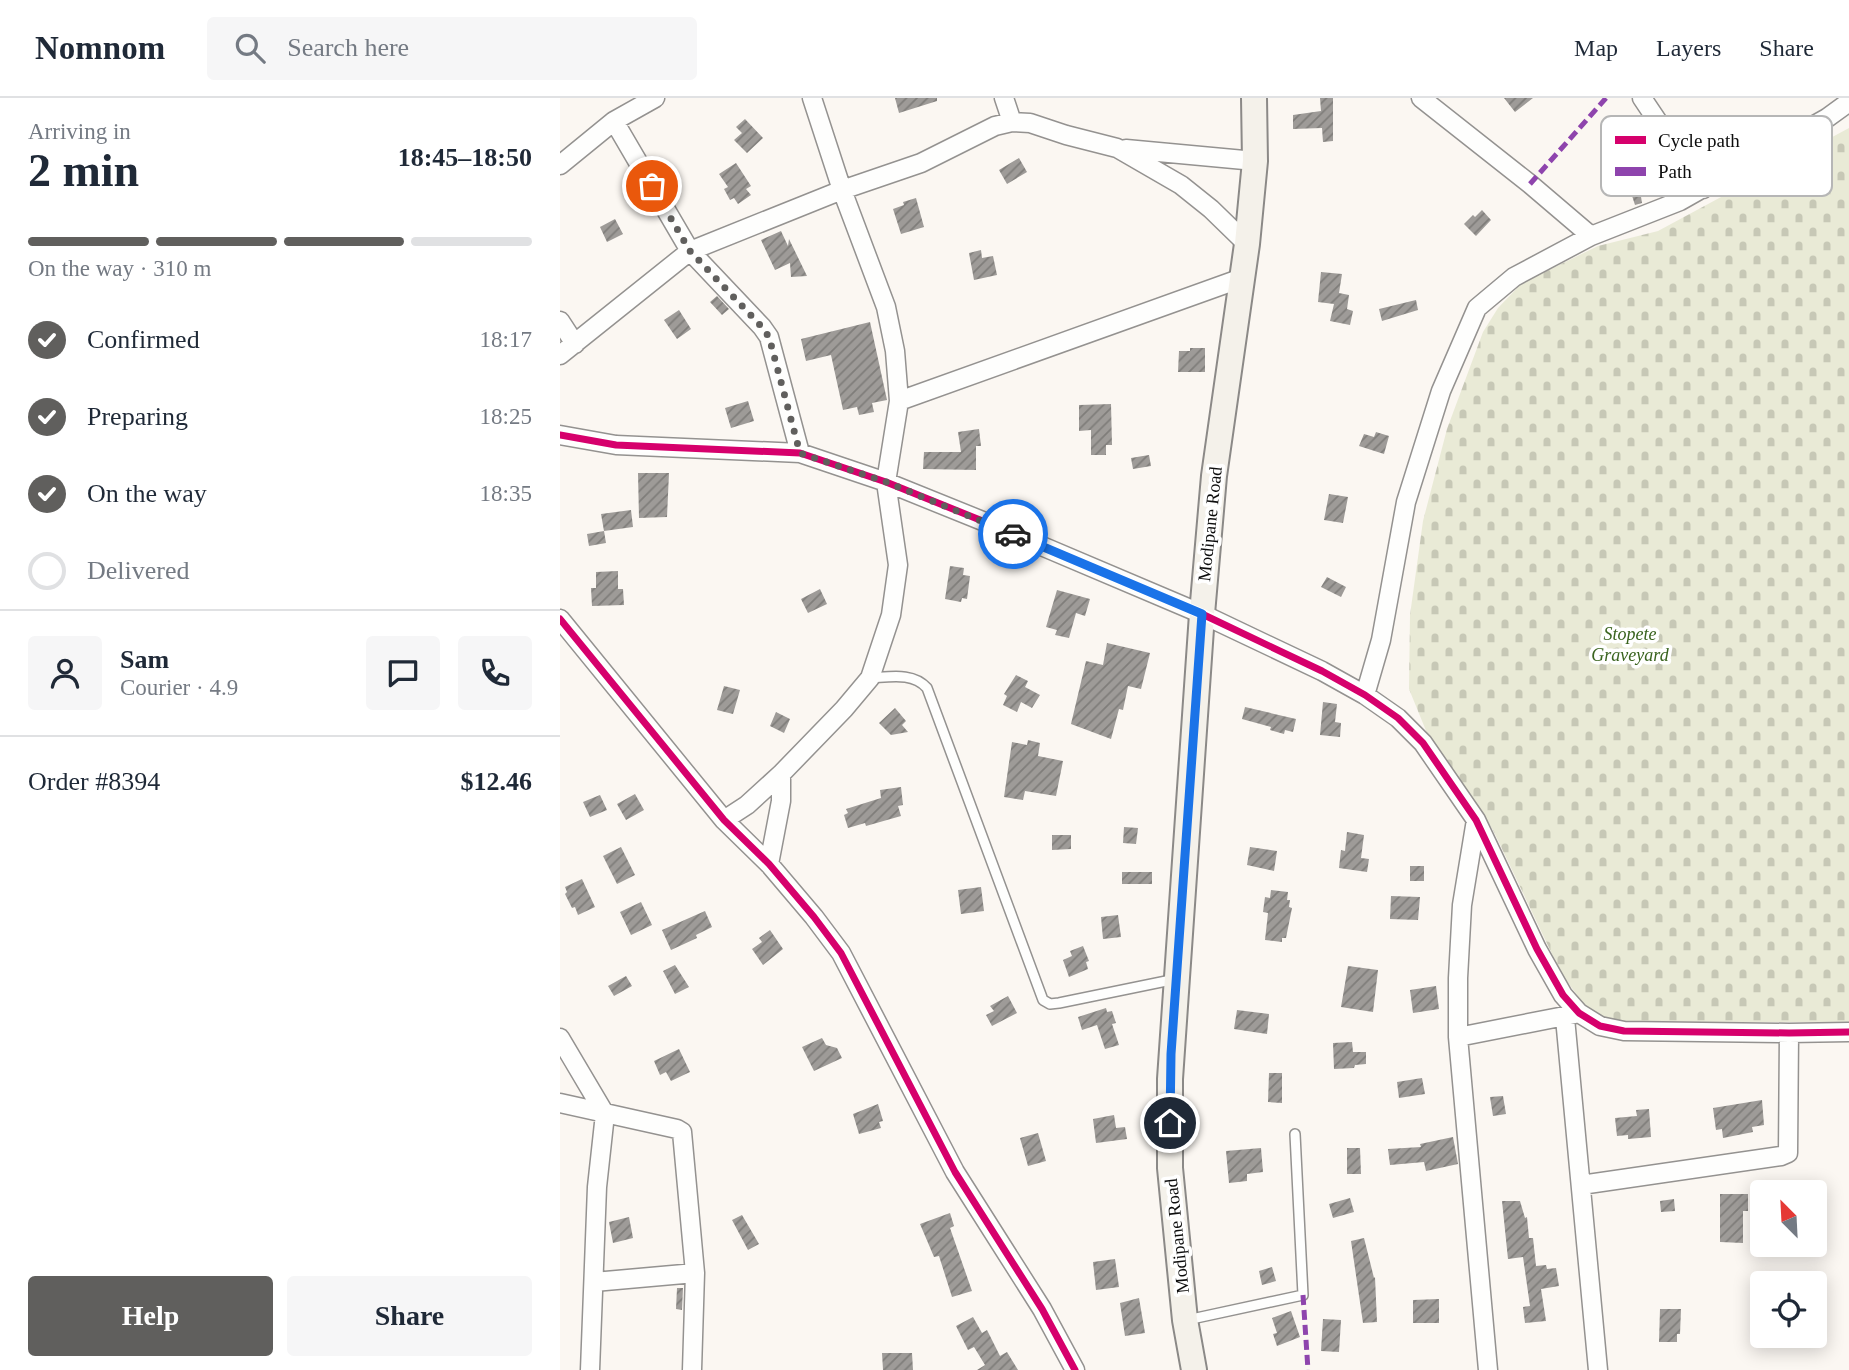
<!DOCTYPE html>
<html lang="en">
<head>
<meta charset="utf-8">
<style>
	:root { --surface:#fff; --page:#f6f6f7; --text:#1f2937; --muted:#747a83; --line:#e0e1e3; --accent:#605f5d }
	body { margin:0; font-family:Georgia,serif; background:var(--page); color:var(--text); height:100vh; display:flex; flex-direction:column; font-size:26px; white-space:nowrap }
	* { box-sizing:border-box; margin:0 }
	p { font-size:23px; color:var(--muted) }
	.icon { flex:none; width:38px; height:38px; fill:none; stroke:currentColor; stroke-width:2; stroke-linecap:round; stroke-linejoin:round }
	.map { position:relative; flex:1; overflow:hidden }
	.details { display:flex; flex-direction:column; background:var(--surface); width:560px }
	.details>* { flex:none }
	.needle { width:46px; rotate:336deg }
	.tools { position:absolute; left:1190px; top:1082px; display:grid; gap:14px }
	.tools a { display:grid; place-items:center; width:77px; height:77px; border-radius:7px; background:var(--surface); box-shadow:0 4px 18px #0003; font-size:35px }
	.pin { position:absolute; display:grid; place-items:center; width:60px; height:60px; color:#fff; margin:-30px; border:4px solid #fff; border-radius:50%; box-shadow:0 2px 7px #0007 }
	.courier { position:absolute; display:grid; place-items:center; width:70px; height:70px; margin:-35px; border:5px solid #1a73e8; border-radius:50%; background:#fff; color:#222; box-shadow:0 2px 9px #0007 }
	.overview em { font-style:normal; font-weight:600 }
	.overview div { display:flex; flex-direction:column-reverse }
	.overview { display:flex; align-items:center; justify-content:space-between; height:119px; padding:0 28px }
	h1 { font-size:46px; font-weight:600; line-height:52px }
	.bar { display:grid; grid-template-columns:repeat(4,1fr); gap:10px 7px; align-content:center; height:84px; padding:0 28px }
	.bar i { height:9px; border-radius:5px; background:var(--line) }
	.bar .selected { background:var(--accent) }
	.bar p { grid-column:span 4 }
	.line { display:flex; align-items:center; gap:18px; padding:0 28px; border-top:2px solid var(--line) }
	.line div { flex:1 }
	.round { display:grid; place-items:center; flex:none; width:74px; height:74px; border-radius:7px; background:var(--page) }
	ol { padding:0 28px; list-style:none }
	li { display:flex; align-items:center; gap:21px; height:77px }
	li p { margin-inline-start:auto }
	li .icon { padding:7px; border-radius:50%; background:var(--accent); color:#fff; stroke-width:4 }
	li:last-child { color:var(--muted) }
	li i { width:38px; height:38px; border:4px solid var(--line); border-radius:50% }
	.cta { display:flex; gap:14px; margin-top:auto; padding:14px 28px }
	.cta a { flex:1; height:80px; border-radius:7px; background:var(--accent); color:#fff; font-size:28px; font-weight:600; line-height:80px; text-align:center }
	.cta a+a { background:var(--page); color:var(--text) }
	header { display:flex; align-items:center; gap:42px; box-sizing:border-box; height:98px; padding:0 35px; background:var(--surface); border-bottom:2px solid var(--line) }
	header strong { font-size:33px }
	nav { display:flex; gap:38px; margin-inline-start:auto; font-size:24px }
	.search { width:490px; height:63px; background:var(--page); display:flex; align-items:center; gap:18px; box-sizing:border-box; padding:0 24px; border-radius:7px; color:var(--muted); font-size:26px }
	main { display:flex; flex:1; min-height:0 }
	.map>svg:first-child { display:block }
	.cemetery { fill:url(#cemetery-stones) }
	.building { fill:url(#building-hatch) }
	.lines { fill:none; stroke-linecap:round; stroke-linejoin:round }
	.service-casing { stroke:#949290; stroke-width:12 }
	.minor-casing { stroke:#949290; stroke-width:21 }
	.secondary-casing { stroke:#8b8987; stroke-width:28 }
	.service { stroke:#fefefd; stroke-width:9 }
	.minor { stroke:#fefefd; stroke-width:18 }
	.secondary { stroke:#f4f1ea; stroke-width:24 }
	.quiet { stroke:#8e44ad; stroke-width:5; stroke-dasharray:10 5; stroke-linecap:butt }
	.cycleway-casing { stroke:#fff; stroke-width:11 }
	.cycleway { stroke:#d6006c; stroke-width:7 }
	.done { stroke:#605f5d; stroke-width:7; stroke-dasharray:0 12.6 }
	.route { stroke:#1a73e8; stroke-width:9 }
	.labels { text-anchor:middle; stroke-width:7; stroke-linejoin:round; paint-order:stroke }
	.street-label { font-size:18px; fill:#0d0d0d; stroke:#fff }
	.park-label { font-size:18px; font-style:italic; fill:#3a641f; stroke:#fff }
	.key { fill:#fff; stroke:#b6b6b6; stroke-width:2 }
	.key-label { font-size:19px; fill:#0d0d0d }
</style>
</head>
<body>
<header>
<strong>Nomnom</strong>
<div class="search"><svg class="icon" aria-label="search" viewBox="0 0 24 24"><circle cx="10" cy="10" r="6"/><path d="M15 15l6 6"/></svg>Search here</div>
<nav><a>Map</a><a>Layers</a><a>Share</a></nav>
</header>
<main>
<section class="details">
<div class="overview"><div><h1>2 min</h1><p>Arriving in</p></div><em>18:45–18:50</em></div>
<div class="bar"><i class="selected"></i><i class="selected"></i><i class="selected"></i><i></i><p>On the way · 310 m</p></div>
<ol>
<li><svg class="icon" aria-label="check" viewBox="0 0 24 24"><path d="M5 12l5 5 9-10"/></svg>Confirmed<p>18:17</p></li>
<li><svg class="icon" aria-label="check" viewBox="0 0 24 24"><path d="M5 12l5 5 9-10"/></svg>Preparing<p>18:25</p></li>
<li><svg class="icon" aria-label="check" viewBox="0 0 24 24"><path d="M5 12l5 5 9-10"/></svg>On the way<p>18:35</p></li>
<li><i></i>Delivered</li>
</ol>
<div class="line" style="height:126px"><a class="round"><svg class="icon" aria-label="person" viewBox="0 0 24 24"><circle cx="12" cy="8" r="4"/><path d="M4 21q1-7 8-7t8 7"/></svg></a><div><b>Sam</b><p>Courier · 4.9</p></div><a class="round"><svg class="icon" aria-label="chat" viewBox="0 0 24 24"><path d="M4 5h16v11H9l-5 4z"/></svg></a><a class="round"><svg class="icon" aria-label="phone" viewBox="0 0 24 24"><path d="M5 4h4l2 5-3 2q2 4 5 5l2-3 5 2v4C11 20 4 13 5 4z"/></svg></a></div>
<div class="line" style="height:91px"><div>Order #8394</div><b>$12.46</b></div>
<div class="cta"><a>Help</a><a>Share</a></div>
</section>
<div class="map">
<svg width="1289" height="1272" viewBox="0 0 1289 1272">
	<defs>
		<pattern id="cemetery-stones" width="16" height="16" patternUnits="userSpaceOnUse" patternTransform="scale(1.75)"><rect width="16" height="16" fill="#e9ead6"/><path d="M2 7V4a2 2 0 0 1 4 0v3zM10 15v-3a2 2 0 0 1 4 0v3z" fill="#c7c8b6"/></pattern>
		<pattern id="building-hatch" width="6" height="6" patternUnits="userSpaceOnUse" patternTransform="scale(1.75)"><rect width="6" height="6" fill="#9e9b98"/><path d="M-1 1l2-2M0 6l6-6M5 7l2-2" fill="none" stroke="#7f7d7a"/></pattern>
	</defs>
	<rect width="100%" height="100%" fill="#fbf7f2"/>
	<path class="cemetery" d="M1289 30V924H1049L1030 914 1002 877 933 732 869 640 849 591 850 517 863 423 887 331 923 234 938 210 962 185 1038 148 1098 133Z"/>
	<path class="building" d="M335 0H377V3L339 15Z
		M760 0H773V43L763 44 762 30 733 31V17L761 13Z
		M944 0H973L955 14Z
		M185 21 203 40 187 55 174 42 182 35 176 29Z
		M1071 38 1077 74 1084 72 1087 83 1079 86 1082 105 1075 107 1062 67 1055 68 1050 42Z
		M459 60 467 74 447 86 439 72Z
		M176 65 191 88 186 91 191 97 178 106 174 100 170 102 164 91 168 89 159 76Z
		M356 100 364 129 341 136 333 111 344 107 343 104Z
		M922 112 931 122 916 138 904 126 913 117 915 119Z
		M55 121 63 136 47 144 40 129Z
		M221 133 228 148 229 141 247 178 231 179 230 165 215 172 201 142Z
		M421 152 422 160 433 158 437 177 414 182 409 155Z
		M761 174 782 176 779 195 789 197 787 211 793 213 790 227 770 223 774 206 758 204Z
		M157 198 169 211 162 217 150 204Z
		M856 202 858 212 822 223 819 211Z
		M119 212 131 231 117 241 104 222Z
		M310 224 327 302 312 305 314 314 299 317 297 309 283 312 271 257 246 263 241 241Z
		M630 250H645V274H618L619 253H630Z
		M188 303 194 323 171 330 165 310Z
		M551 306 552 347H546V357H531V332L519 333V307Z
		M419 331 421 348H416V372L363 371 364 354H401L398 334Z
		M816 334 829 338 824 356 799 348 804 336 814 339Z
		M589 357 591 368 573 371 571 360Z
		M78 375H109L107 419 79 420Z
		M769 396 788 399 783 425 764 422Z
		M71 412 73 429 44 433 41 416Z
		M44 433 46 445 29 448 27 436Z
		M390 468 404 470 403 477 410 478 407 501 402 500 401 504 385 501Z
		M58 473V491H63L64 507 32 508 31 490H36V474Z
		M767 479 786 489 781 499 761 489Z
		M260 491 267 506 248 515 241 501Z
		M497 492 530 501 525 518 516 515 509 540 495 537 497 532 486 529Z
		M547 545 590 555 581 591 568 588 563 612 559 611 551 641 511 626 526 563 543 567Z
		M456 577 468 583 465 589 480 597 472 610 461 604 457 614 443 607 447 598 444 596Z
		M164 588 180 592 173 616 157 612Z
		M763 604 777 606 775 624 781 625 780 639 760 637Z
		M685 609 736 621 733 634 725 632 724 636 710 632 711 629 682 621Z
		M335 610 346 623 342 627 348 634 331 637 319 625Z
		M216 614 230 621 224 635 210 628Z
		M468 642 480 645 478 658 503 663 496 698 465 693 463 702 444 699 452 644 467 647Z
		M341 689 343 707 338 708 341 718 306 728 305 725 288 730 284 717 288 715 286 711 321 700 320 692Z
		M75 696 84 712 66 722 57 706Z
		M40 697 47 712 30 719 23 704Z
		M564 729 578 730 576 746 563 745Z
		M787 734 804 737 801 760 809 761 807 774 779 770 781 752 785 753Z
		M492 737H511V751L492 752Z
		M61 749 75 777 57 786 43 758Z
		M690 749 717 753 714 773 687 767Z
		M850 768H864V783H850Z
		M562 774H592V786H562Z
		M22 781 35 809 18 817 15 809 12 810 5 796 7 794 5 789Z
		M421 789 424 813 401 816 398 792Z
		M711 792 728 794 727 802H730L729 809 732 810 726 840H722V844L705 842 708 815 703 814 705 799 710 800Z
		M831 798 860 799 858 822 830 821Z
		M81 804 92 827 71 837 60 814Z
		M145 813 152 829 136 837 137 840 111 852 102 832Z
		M558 817 561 839 543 841 541 819Z
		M210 832 223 851 203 867 192 851 202 844 199 840Z
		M523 848 529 863 526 864 528 871 509 879 503 862 512 858 510 853Z
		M115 867 129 889 115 896 103 873Z
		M788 868 818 872 813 914 781 909Z
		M66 878 72 888 54 898 48 888Z
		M876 888 879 911 853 915 850 892Z
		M448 898 457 915 432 928 426 917 434 913 430 908Z
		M546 910 547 914 552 913 556 925 552 926 559 947 545 951 537 927 522 932 518 919Z
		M677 912 709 916 707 936 674 931Z
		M262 940 266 947 277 950 282 960 254 973 242 949Z
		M792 944 793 954H806V966L795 967 794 970 774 971 773 945Z
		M119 951 130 974 111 983 106 974 100 977 94 963Z
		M709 975H722V1005L708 1004Z
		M862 980 865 996 839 1000 837 984Z
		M943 998 946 1016 933 1018 930 999Z
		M1202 1002 1204 1027 1192 1029 1193 1034 1163 1040 1162 1031 1156 1032 1153 1010Z
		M318 1006 323 1023 319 1024 321 1030 299 1036 293 1016Z
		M1089 1011 1091 1039 1068 1041V1037L1057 1038 1055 1020 1077 1018 1076 1012Z
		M554 1017 556 1030 565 1029 567 1041 536 1045 533 1021Z
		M478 1035 486 1063 468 1068 460 1040Z
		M893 1039 898 1066 866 1073 864 1064 830 1067 828 1051 861 1049 860 1046Z
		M701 1050 703 1074 687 1076V1083L669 1085 666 1053Z
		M787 1050H800L801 1076H787Z
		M1160 1096H1188V1113H1183V1145L1160 1144Z
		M790 1100 794 1114 773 1120 769 1106Z
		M1114 1101 1115 1113 1101 1114 1100 1103Z
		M942 1103H960L965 1120 967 1119 969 1140H973L976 1168 986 1167 987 1171 996 1170 999 1188 981 1191 986 1223 965 1225 963 1209 970 1208 963 1159 948 1161Z
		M390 1115 394 1128 390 1130 412 1193 392 1199 379 1158 374 1159 360 1126Z
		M182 1117 199 1146 188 1152 172 1122Z
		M69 1119 73 1140 53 1145 49 1124Z
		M804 1140 814 1180 815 1179 817 1224 803 1225 791 1143Z
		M555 1161 559 1189 536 1192 533 1164Z
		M712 1169 716 1183 702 1187 699 1173Z
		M117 1190H123L122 1212 116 1211Z
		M579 1200 585 1235 565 1238 560 1205Z
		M879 1201V1225H853V1202Z
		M1100 1211H1121L1120 1236H1117V1244H1099Z
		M731 1213 740 1239 717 1248 713 1236 717 1235 712 1220Z
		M413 1219 422 1235 427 1232 440 1258 447 1254 458 1272H417L425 1267 414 1249 408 1252 396 1228Z
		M763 1221 781 1222 779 1254 761 1253Z
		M322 1255H352L353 1272H323Z"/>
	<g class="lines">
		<g class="service-casing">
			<path id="service" d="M310 580C330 579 353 574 367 590L483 902 490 906 499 905 616 881
				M627 1222 743 1197 735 1036"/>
		</g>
		<g class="minor-casing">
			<path id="minor" d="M444 0 452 24
				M861 0 970 86 1031 138
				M1082 0 1143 91
				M54 23 130 153 202 229 209 239 240 355
				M566 51 695 63
				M0 67 54 23 95 0
				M0 223 15 246
				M0 257 130 153 282 92 361 65 435 28 452 24 470 25 506 37 557 50 621 87 651 111 687 146
				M339 303 682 180
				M0 337 56 347 240 355 326 384 425 424 642 516 762 573 805 597 838 620 863 645 916 722 977 851 1003 897 1019 915 1040 928 1064 933 1229 935 1289 934
				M0 521 164 722 209 766 254 819 281 855 395 1074 482 1211 515 1272
				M805 597 821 542 846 404 881 293 917 210 954 179 1031 138 1120 103 1267 20 1289 4
				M164 722 187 707 221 676
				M916 722 902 807 898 880V939L928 1272
				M209 766 221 703V676L284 611 310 580 331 517 338 467 326 384 339 303 335 253 326 209 282 92 252 0
				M1005 920 1038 1272
				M898 939 1015 916
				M0 940 45 1016 37 1089 30 1272
				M0 1005 117 1031 122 1034 135 1175 132 1272
				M1021 1087 1221 1058 1228 1055 1229 935
				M34 1184 135 1175"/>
		</g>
		<g class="secondary-casing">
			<path id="secondary" d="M634 1272 625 1222 610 1070V981L642 516 654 378 687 146 695 63 694 0"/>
		</g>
		<use href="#service" class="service"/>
		<use href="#minor" class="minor"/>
		<use href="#secondary" class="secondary"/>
		<path class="quiet" d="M970 86 1046 0
			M743 1197 748 1272"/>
		<g class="cycleway-casing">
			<path id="cycleway" d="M0 337 56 347 240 355 326 384 425 424 642 516 762 573 805 597 838 620 863 645 916 722 977 851 1003 897 1019 915 1040 928 1064 933 1229 935 1289 934
				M0 521 164 722 209 766 254 819 281 855 395 1074 482 1211 515 1272"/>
		</g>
		<use href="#cycleway" class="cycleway"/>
	</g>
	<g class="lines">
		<path class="done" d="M92 88 130 153 202 229 209 239 240 355 326 384 453 436"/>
		<path class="route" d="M453 436 642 516 611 956 610 1025"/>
	</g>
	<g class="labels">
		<g class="street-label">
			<text transform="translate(650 426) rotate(-84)" y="6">Modipane Road</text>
			<text transform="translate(617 1138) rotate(-96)" y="6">Modipane Road</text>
		</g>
		<g class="park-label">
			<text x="1070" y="542">Stopete<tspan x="1070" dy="21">Graveyard</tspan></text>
		</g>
	</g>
	<rect x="1041" y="18" width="231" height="80" rx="10" class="key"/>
	<rect x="1055" y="38" width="31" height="8" fill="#d6006c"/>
	<rect x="1055" y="69" width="31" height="9" fill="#8e44ad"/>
	<g class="key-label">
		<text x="1098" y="49">Cycle path</text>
		<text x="1098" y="80">Path</text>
	</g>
</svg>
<div class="tools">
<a><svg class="needle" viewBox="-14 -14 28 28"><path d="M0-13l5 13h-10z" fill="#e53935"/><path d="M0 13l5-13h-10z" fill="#747a83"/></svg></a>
<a><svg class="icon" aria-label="locate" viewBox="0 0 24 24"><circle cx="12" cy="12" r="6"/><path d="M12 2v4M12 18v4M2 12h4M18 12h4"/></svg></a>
</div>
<div class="pin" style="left:92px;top:88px;background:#ea580c"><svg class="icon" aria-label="bag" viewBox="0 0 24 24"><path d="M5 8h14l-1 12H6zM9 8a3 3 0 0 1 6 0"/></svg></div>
<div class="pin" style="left:610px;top:1025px;background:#1f2937"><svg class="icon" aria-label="home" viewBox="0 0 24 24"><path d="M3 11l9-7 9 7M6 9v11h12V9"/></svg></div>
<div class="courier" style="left:453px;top:436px"><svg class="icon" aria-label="car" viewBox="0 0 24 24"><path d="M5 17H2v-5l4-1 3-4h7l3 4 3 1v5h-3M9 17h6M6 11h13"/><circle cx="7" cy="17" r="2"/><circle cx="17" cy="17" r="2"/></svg></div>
</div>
</main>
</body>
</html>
